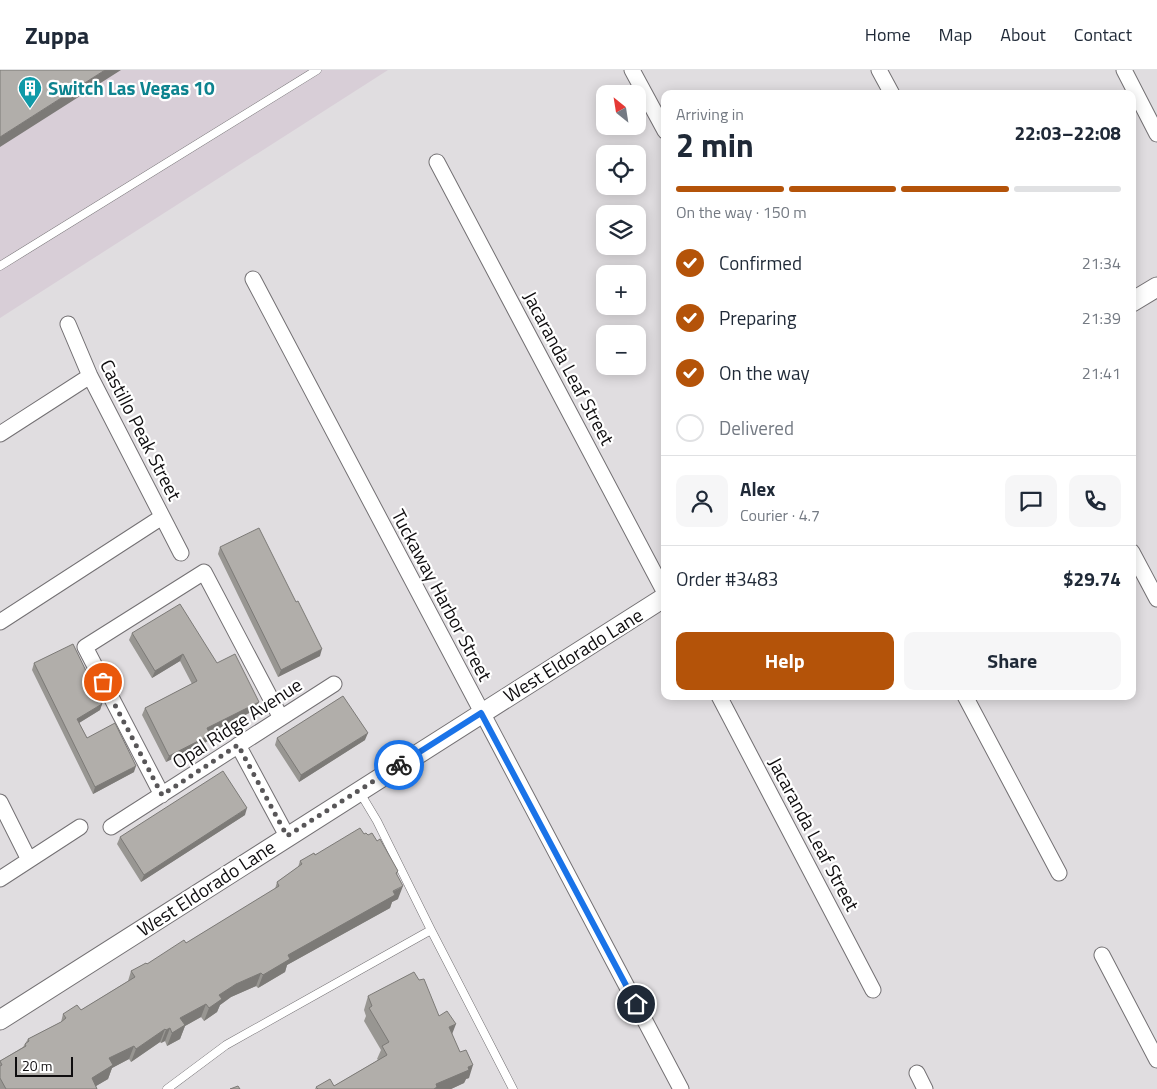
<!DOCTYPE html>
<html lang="en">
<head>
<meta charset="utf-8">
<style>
	:root { --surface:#fff; --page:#f6f6f7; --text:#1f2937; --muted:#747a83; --line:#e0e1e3; --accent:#b45309 }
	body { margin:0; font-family:"Titillium Web",sans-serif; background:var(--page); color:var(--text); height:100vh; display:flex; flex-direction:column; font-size:19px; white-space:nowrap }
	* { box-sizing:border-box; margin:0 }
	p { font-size:16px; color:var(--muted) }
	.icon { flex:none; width:28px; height:28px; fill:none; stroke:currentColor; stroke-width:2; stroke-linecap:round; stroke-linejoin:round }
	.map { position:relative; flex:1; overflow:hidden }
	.drawer { position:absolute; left:661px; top:20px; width:475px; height:610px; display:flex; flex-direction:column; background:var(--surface); border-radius:10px; box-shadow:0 2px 12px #0003 }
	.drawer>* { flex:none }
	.needle { width:32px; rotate:330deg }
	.buttons { position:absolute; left:596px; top:15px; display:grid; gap:10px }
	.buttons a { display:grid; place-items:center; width:50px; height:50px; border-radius:10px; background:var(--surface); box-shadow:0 2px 12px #0003; font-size:25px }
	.scale { position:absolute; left:15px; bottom:12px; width:58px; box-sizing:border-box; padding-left:5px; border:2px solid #0f0d0f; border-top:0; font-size:14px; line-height:18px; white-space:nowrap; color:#0f0d0f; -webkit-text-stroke:4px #fff; paint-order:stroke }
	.pin { position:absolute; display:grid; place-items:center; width:42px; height:42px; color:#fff; margin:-21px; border:2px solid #fff; border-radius:50%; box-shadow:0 1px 5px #0007 }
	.courier { position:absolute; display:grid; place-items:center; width:50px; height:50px; margin:-25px; border:4px solid #1a73e8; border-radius:50%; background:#fff; color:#222; box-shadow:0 1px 6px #0007 }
	.headline em { font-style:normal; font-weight:700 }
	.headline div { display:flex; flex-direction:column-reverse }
	.headline { display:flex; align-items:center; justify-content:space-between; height:85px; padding:0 15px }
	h1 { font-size:32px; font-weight:700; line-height:38px }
	.bar { display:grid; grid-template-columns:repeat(4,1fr); gap:8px 5px; align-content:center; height:60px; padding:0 15px }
	.bar i { height:6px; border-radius:4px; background:var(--line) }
	.bar .current { background:var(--accent) }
	.bar p { grid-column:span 4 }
	.line { display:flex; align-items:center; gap:12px; padding:0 15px; border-top:1px solid var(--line) }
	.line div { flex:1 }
	.round { display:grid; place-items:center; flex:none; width:52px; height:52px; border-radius:10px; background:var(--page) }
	ol { padding:0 15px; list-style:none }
	li { display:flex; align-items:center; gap:15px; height:55px }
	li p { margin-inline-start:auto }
	li .icon { padding:5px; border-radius:50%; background:var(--accent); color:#fff; stroke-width:4 }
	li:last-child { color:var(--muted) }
	li i { width:28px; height:28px; border:2px solid var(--line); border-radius:50% }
	.action { display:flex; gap:10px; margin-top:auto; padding:10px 15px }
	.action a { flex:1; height:58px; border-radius:10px; background:var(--accent); color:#fff; font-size:20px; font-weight:700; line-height:58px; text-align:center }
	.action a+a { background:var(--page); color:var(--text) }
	header { display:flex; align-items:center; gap:30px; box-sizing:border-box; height:70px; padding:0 25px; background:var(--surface); border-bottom:1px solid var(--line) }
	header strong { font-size:24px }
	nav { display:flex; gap:28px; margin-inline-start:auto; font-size:18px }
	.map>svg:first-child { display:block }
	.built { fill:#d8ced7 }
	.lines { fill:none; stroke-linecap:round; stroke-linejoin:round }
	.service-casing { stroke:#737073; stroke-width:9 }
	.minor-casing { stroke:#737073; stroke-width:17 }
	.tertiary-casing { stroke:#737073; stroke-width:21 }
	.service { stroke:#fff; stroke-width:8 }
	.minor { stroke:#fff; stroke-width:15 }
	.tertiary { stroke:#fff; stroke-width:19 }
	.wall { fill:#989692 }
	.shaded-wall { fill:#7c7a77 }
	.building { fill:#b1aeaa; stroke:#7c7a77 }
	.done { stroke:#585658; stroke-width:5; stroke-dasharray:0 9 }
	.route { stroke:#1a73e8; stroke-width:6 }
	.labels { text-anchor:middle; stroke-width:4.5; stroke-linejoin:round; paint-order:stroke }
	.culture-label { font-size:19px; font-weight:bold; fill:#0d838f; stroke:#fff; text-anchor:start }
	.street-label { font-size:19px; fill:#0f0d0f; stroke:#fff }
</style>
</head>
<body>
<header>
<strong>Zuppa</strong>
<nav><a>Home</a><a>Map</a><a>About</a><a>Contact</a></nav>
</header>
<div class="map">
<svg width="1157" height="1019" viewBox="0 0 1157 1019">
	<rect width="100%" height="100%" fill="#e0dde0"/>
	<path class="built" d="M0 0H388L0 248Z"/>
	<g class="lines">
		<g class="service-casing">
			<path id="service" d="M0 196 317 0
				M359 721 377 751 431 860 513 1019
				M167 1019 226 975 431 860"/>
		</g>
		<g class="minor-casing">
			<path id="minor" d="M632 0 665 61
				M879 0 892 24
				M1124 0 1157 64
				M437 92 665 523
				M253 209 681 1019
				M68 254 90 306 181 483
				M0 364 90 306
				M1132 482 1157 529
				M0 552 162 447
				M719 626 873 920
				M965 626 1059 803
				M238 675 287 766
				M162 725 85 577 204 502 281 648
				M0 732 29 790
				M111 757 334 614
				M0 809 80 757
				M1102 885 1157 990
				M917 1003 925 1019"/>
		</g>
		<g class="tertiary-casing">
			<path id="tertiary" d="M1132 232 1157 217
				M0 950 665 527"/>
		</g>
		<use href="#service" class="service"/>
		<use href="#minor" class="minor"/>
		<use href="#tertiary" class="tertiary"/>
	</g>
	<path class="wall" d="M220 477 320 586 278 607 218 484Z
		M132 563 217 593 257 639 210 663V665L208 671 166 692 142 645 145 638 192 614 180 591 152 608 129 570Z
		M34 593 102 634 100 640 79 653 87 668 134 702 93 724 32 600Z
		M277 668 365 670 299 712 275 675Z
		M245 745 141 812 117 774 120 767Z
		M364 764 368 765 377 771 398 801 397 805 398 829 392 832 390 838 287 895 285 902 258 918 256 916 231 927 220 935 217 942 204 951 201 947 185 956 180 969 167 976 165 971 161 973 160 972 131 992 129 989 112 998 108 1009 96 1016 97 1019H0V991L23 977 28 969 61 952 63 944 81 940 128 911 131 901 147 894 186 873 275 819 277 812 298 797 300 791Z
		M368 926 439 946 452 964 469 1008 466 1009 464 1013 451 1019H315L316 1017 334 1016 378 990 377 989 381 980 364 951 366 946 364 940Z"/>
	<path class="shaded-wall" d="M105 0H121L0 77V67Z
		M322 579 320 586 278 607 281 600Z
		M183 584 180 591 152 608 155 601Z
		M259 632 257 639 205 665 207 658Z
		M102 634 100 640 74 656 77 649Z
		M368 663 365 670 299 712 301 705Z
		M210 665 208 671 166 692 169 686Z
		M136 696 134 702 93 724 95 717Z
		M247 738 245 745 141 812 144 805Z
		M403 816 398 829 392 832 390 838 287 895 285 902 258 918 263 905 288 885Z
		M261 903 256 916 231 927 220 935 217 942 204 951 209 938 219 925 236 914Z
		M206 934 201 947 185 956 180 969 167 976 172 963 180 948Z
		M456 954 451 967 449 957Z
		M170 958 165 971 161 973 166 960Z
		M165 959 160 972 131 992 136 979Z
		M134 976 129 989 112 998 108 1009 91 1019 92 1008 109 988Z
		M473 995 469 1008 466 1009 464 1013 451 1019H434L436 1014 468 997Z"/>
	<path class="building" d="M0 0H105L0 67Z
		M259 458 296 532 298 531 322 579 281 600 220 477Z
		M180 534 217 593 235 584 259 632 207 658 210 665 169 686 145 638 197 611 183 584 155 601 132 563Z
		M73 574 102 634 77 649 87 668 115 653 136 696 95 717 34 593Z
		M343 626 368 663 301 705 277 668Z
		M223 701 247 738 144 805 120 767Z
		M360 758 364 764 366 763 368 765 372 763 377 771 380 769 398 801 396 803 403 816 393 821 395 825 288 885 290 889 263 905 261 903 236 914 219 925 222 929 209 938 206 934 180 948 185 955 172 963 170 958 166 960 165 959 136 979 134 976 109 988 113 995 92 1008 97 1019H6L0 1008V996L2 995 0 991 26 976 25 974 29 971 28 969 61 952 66 948 63 944 77 935 81 940 135 907 131 901 146 893 147 894 184 870 186 873 279 816 277 812 302 794 300 791 314 783 315 785Z
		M414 902 419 910 424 909 439 946 447 941 456 954 449 957 460 982 466 980 473 995 468 997 469 1000 436 1014 437 1017 434 1019H318L316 1017 330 1009 334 1016 387 985 382 976 389 972 369 938 372 936 368 926Z
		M238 1016 240 1019H230Z"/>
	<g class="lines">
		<path class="done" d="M103 612 162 725 238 675 287 766 399 695"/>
		<path class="route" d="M399 695 481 643 636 934"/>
	</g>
	<defs>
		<g id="building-pin" transform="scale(1.25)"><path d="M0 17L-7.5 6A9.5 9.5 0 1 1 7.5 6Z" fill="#0f9aa8" stroke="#fff"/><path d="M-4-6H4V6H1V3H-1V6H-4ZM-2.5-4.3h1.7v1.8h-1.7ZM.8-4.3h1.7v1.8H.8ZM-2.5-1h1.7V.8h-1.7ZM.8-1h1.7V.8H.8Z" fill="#fff"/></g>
	</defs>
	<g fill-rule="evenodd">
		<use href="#building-pin" x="30" y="18"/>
	</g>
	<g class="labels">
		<g class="culture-label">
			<text x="48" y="25">Switch Las Vegas 10</text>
		</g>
		<g class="street-label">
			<text transform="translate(569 298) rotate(62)" y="7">Jacaranda Leaf Street</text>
			<text transform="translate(141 360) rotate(63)" y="7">Castillo Peak Street</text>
			<text transform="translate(442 525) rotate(62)" y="7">Tuckaway Harbor Street</text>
			<text transform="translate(573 585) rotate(-32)" y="7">West Eldorado Lane</text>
			<text transform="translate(237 653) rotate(-33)" y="7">Opal Ridge Avenue</text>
			<text transform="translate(814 764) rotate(62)" y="7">Jacaranda Leaf Street</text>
			<text transform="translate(206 818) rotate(-33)" y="7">West Eldorado Lane</text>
		</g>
	</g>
</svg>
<div class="buttons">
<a><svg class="needle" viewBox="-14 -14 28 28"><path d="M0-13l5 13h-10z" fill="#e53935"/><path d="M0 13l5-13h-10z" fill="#747a83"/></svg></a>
<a><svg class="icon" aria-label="locate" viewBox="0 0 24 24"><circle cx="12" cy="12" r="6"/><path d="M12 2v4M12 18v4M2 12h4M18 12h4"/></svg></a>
<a><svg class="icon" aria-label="layers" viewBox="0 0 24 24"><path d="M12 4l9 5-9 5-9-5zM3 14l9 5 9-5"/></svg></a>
<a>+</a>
<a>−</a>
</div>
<div class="scale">20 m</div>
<div class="pin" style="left:103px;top:612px;background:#ea580c"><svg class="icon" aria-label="bag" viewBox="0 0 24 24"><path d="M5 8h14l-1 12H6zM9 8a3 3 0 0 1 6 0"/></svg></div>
<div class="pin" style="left:636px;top:934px;background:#1f2937"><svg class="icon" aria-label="home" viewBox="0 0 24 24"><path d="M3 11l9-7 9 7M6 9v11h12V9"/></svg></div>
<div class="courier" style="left:399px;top:695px"><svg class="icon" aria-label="bike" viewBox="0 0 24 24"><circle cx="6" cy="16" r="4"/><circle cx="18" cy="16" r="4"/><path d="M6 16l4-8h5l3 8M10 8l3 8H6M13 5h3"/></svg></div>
<section class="drawer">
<div class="headline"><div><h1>2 min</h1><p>Arriving in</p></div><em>22:03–22:08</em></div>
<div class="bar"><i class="current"></i><i class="current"></i><i class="current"></i><i></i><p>On the way · 150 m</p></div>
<ol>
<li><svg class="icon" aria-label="check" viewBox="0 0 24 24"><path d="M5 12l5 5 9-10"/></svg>Confirmed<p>21:34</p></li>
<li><svg class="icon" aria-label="check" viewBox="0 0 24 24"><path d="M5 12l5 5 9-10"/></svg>Preparing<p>21:39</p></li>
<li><svg class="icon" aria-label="check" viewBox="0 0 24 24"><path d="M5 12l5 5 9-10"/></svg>On the way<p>21:41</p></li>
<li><i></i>Delivered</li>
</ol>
<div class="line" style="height:90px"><a class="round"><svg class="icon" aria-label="person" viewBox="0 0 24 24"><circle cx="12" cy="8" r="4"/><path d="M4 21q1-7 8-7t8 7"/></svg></a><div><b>Alex</b><p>Courier · 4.7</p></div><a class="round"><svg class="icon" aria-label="chat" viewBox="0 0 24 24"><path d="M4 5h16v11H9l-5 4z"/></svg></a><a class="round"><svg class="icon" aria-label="phone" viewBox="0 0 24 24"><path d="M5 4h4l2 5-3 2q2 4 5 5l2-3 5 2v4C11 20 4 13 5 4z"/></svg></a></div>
<div class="line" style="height:65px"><div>Order #3483</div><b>$29.74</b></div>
<div class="action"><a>Help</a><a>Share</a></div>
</section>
</div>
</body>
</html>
